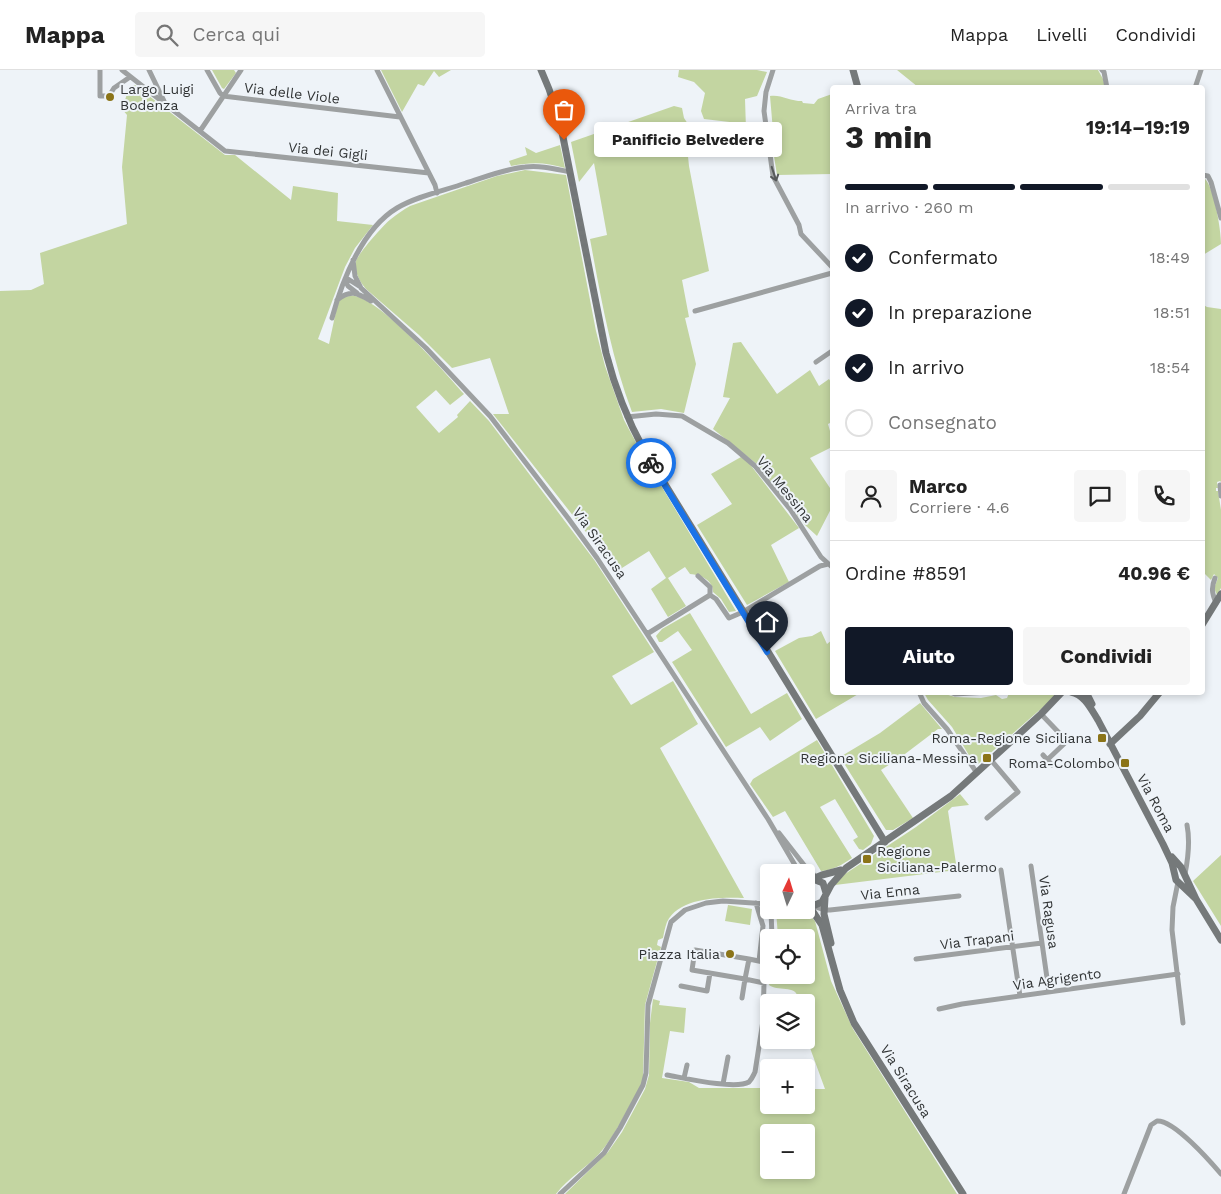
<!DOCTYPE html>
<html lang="it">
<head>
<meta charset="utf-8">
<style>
	:root { --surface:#fff; --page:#f6f6f6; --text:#222; --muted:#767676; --line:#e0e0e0; --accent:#111827 }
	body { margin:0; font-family:"Work Sans",sans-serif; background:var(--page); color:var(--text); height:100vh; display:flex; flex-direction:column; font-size:19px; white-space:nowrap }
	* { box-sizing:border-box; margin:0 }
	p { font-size:16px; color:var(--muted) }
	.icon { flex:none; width:28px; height:28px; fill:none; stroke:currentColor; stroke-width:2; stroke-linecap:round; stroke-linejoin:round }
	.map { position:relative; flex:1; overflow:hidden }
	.drawer { position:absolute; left:830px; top:15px; width:375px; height:610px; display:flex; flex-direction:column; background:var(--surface); border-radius:5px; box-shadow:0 2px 8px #0003 }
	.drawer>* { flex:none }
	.needle { width:32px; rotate:4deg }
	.buttons { position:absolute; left:760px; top:794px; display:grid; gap:10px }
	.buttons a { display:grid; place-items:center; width:55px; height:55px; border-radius:5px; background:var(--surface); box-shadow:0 2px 8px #0003; font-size:25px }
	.pin { position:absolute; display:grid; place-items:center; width:42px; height:42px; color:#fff; margin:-51px -21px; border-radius:50% 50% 50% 0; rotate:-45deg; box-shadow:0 0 5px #0007 }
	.pin .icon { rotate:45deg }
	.courier { position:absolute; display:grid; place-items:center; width:50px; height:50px; margin:-25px; border:4px solid #1a73e8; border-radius:50%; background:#fff; color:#222; box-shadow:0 1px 6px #0007 }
	.bubble { position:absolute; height:35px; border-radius:5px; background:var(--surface); box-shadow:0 2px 8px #0003; font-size:16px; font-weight:700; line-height:35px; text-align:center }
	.headline em { font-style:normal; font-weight:700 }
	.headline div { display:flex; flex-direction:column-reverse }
	.headline { display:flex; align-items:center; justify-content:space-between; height:85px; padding:0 15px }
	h1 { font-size:32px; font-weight:700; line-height:38px }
	.bar { display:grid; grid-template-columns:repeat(4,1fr); gap:8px 5px; align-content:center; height:60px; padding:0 15px }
	.bar i { height:6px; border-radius:4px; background:var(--line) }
	.bar .current { background:var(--accent) }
	.bar p { grid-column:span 4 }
	.line { display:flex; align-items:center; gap:12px; padding:0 15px; border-top:1px solid var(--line) }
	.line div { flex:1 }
	.round { display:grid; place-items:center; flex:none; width:52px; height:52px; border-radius:5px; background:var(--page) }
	ol { padding:0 15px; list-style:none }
	li { display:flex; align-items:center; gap:15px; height:55px }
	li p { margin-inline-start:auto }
	li .icon { padding:5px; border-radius:50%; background:var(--accent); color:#fff; stroke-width:4 }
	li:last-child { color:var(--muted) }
	li i { width:28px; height:28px; border:2px solid var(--line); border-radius:50% }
	.primary-button { display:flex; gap:10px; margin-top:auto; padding:10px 15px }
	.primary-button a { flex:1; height:58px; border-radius:5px; background:var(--accent); color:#fff; font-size:20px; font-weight:700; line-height:58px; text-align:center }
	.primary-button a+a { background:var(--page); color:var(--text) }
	header { display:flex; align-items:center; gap:30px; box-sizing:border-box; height:70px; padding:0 25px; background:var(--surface); border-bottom:1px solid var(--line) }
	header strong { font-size:24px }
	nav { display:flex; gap:28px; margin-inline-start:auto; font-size:18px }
	.search { width:350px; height:45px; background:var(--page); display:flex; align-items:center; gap:12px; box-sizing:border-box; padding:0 18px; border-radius:5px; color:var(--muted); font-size:19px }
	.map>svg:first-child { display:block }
	.green { fill:#c3d5a1; fill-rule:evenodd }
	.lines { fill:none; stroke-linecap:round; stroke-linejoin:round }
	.street { stroke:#9da0a1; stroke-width:5 }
	.secondary { stroke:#75797a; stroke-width:7 }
	.oneway { stroke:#575a5b }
	.done { stroke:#737779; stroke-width:5; stroke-dasharray:0 9 }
	.route { stroke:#1a73e8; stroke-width:6 }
	.poi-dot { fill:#8b7418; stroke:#eef3f8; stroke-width:2 }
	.labels { text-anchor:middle; stroke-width:4; stroke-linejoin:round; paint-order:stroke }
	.poi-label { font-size:14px; fill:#313435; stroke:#eef3f8; text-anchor:end }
	.street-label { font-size:14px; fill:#313435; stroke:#eef3f8 }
</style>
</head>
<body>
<header>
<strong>Mappa</strong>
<div class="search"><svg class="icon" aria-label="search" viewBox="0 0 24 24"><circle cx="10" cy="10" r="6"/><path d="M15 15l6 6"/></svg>Cerca qui</div>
<nav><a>Mappa</a><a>Livelli</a><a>Condividi</a></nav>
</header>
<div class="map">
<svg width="1221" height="1124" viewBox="0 0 1221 1124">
	<rect width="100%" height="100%" fill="#eef3f8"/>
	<path class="green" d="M212 0H234L236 3 224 19 222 18Z
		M381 0H451L439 7 434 1 424 16 418 14 402 42Z
		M679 0H757L767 2 757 26 745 29 746 59 738 53 704 49 701 41 705 23 694 12 678 7Z
		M897 0H1098L1103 9 1105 17H918Z
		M135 15 225 85H235L291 130 293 116 338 123 337 151 373 155 355 178 345 197 318 269 329 274 338 232C343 227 348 225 355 226 383 232 444 301 464 324L450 335 436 320 416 337 439 363 458 347 457 345 470 331 489 351 595 491 654 582 612 606 631 635 673 611 698 654 660 678 744 828C721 827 679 827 667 852 665 857 664 863 663 868L658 870 657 875 661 877 645 935 643 1009 640 1017C627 1039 616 1065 599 1084 586 1098 568 1108 556 1124H0V221L31 220 44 214 40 183 127 154 122 97 127 45 122 39 129 18Z
		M832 24V104L777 105 770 61H773L770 26C780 24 790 31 802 31L803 33 814 34 818 29Z
		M674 36 682 38 684 48 690 57 687 77 689 96 709 201 682 210 689 247 685 248 696 294 684 343 661 339 632 342C611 286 601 228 590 169L607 165 594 93 579 112 571 72Z
		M560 75 565 98C545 92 532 92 511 96L509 91 527 85 525 77 536 83Z
		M525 100 566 105 596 261 605 296 624 350 641 382 736 541 729 542 721 529 713 522C713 510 701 505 690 504L685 497 668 508 686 536 668 547 651 519 666 508 649 481 614 503 593 471 493 344H509L490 288 452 298 419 265 366 219C359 211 354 201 356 191 358 184 384 154 391 149 397 144 403 140 410 136L497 106Z
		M1203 107C1214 114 1221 160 1221 174L1203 185Z
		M1202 234 1207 237 1221 239V412L1220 411 1217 412 1218 418H1216V421H1218L1221 440V518L1217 525 1214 518 1218 508 1214 504 1211 510 1205 504 1203 509Z
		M741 272 777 324 810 300 819 316 829 309 832 314V352L828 354 830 361 832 360V377L810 388 832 421V437L817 466 805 455 758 395 713 359 730 328 723 327 733 273Z
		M741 387 749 393 799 458 771 475 789 512 747 535 697 455 732 434 711 404Z
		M690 543 751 644 787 623 802 649 770 671 760 657 726 677 672 592 692 580 678 561 662 572H659L656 566 662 559Z
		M821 561 827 574 832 570V622L860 623 816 649 775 581 799 568 812 566Z
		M924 623H942L955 627 981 628 996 625 1002 629 1007 628 1009 623H1059L978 694 973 692 952 657 928 630Z
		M920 633 942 659H938L901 687 881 700 913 748 893 760H886L840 687 880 663Z
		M817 670 874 766 871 774 863 780 859 779 853 770 858 767 835 729 820 737 852 788C842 795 833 800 821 801L785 741 773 747 750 714 753 709Z
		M960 724 969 735 952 737 948 741 957 800 835 815 845 804 916 757Z
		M1221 785V856L1193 811Z
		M728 835 752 839 750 855 725 851Z
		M776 840C791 839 805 839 815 851L831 911 853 959 957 1124H565L608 1082 622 1062 645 1019 649 1005 650 953 653 929 660 931 659 935 686 938 684 963 670 961 662 1008 689 1012 699 1018H769V1035H806V1019H825L806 967V932H796C803 914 777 922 769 915L771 905H806V868L778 867ZM769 1062H806V1100H769Z"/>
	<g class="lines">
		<path class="street" d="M100 0V26H109L114 18 130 7
			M122 0 225 81 429 103
			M149 0 164 31
			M207 0 220 23 223 26
			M377 0 435 115 437 123
			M773 0 766 22 764 41 773 106 799 155 801 164 832 197
			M1102 0 1104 2 1107 18
			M1195 18 1201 0
			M223 26 400 47
			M200 61 241 0
			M1202 105 1208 106 1211 112 1221 148
			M353 190 355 206 361 218 426 278 490 346 568 448 597 488 647 564 768 749 799 802
			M345 209H348L359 216
			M345 210 348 216 357 223
			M337 230C351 219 357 223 371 231
			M695 241 832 203
			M332 248C342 211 362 159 397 138 417 126 443 121 466 113 485 107 505 99 525 97 540 95 555 99 570 102
			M816 292 832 281
			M627 347 656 344 682 346 728 373 755 396 790 439 821 487 832 497
			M1220 415 1221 426
			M698 506 710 517V525
			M1215 508C1211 518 1212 523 1216 533
			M647 564 710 525 716 529 729 548 743 542 820 496 828 494
			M919 622 924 633 947 659 977 703
			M950 622 955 624 988 622
			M1041 644 1064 668 1065 673 1047 690
			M1043 685 1052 695
			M987 748 1018 722 991 690
			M779 763 804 795 817 808
			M1031 796 1049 922
			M1001 800 1020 926
			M1185 804C1188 789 1190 770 1187 755
			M1178 812 1173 837 1172 860 1183 953
			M756 833 763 856 759 891
			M811 835 824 840H830L959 826
			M771 840 772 868
			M916 889 1042 873
			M764 913 745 909 749 889 768 893
			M681 916 707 921 710 903
			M742 928 745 909 692 900 695 880 749 889
			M939 939 962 934 1178 904
			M667 1005C684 1008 735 1020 749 1012 752 1009 753 1006 755 1002L763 951 764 913 769 890
			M684 1008 687 995
			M723 1014 728 987
			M560 1124 604 1083 620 1058 643 1015 646 1003 648 935 671 852 685 840 706 833 723 831 769 834
			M1124 1124 1151 1055 1157 1051C1174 1050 1210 1091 1221 1104"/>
		<path class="secondary" d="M541 0 549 19 560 52 606 283C615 318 627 349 644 380L885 772
			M853 0 858 18
			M1202 555 1221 524
			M1071 622C1085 625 1091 639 1098 650L1163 774 1172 793 1176 810 1196 829
			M1086 622 1092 634
			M1110 674 1140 646 1160 622
			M1172 787 1181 797 1196 829 1221 870
			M813 809 823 813 826 823
			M806 812 822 805 841 800
			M825 828 824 844 831 873
			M806 832 815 835 822 832 831 815 846 798 951 726 1041 644 1062 622
			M807 833 822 855 840 920 854 953 963 1124"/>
	</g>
	<defs><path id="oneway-shaft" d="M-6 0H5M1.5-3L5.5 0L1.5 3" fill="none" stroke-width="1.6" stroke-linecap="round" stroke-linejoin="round" transform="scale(1.25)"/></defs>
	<use class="oneway" href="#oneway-shaft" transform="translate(774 104) rotate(72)"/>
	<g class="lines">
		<path class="done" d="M564 70C573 117 582 165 592 212 605 280 615 333 651 393"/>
		<path class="route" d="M651 393 767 582"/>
	</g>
	<g class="poi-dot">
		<circle cx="110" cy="27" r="5"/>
		<rect x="1097" y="663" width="10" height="10" rx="2.5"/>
		<rect x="982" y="683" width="10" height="10" rx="2.5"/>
		<rect x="1120" y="688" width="10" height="10" rx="2.5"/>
		<rect x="862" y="784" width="10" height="10" rx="2.5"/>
		<circle cx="730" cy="884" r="5"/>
	</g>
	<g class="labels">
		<g class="poi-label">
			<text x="120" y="24" text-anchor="start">Largo Luigi<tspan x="120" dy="16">Bodenza</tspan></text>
			<text x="1092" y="673">Roma-Regione Siciliana</text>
			<text x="977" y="693">Regione Siciliana-Messina</text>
			<text x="1115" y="698">Roma-Colombo</text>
			<text x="877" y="786" text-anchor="start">Regione<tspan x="877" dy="16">Siciliana-Palermo</tspan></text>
			<text x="720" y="889">Piazza Italia</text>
		</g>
		<g class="street-label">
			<text transform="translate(292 23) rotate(7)" y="5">Via delle Viole</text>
			<text transform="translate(328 81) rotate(6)" y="5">Via dei Gigli</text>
			<text transform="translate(785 419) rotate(51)" y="5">Via Messina</text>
			<text transform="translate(600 473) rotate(55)" y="5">Via Siracusa</text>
			<text transform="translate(1156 733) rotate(62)" y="5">Via Roma</text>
			<text transform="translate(890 822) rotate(-6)" y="5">Via Enna</text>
			<text transform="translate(1049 842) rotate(82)" y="5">Via Ragusa</text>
			<text transform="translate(977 870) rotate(-7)" y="5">Via Trapani</text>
			<text transform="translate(1057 909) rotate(-8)" y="5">Via Agrigento</text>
			<text transform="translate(906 1011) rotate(58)" y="5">Via Siracusa</text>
		</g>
	</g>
</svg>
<div class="buttons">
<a><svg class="needle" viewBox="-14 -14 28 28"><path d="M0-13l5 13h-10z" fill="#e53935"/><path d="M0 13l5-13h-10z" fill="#767676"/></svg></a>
<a><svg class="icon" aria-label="locate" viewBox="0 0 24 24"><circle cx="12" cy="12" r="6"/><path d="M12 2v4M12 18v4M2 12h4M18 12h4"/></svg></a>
<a><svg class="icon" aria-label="layers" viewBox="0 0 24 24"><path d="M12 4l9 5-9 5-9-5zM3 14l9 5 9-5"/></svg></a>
<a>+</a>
<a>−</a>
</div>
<div class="pin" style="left:564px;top:70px;background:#ea580c"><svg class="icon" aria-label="bag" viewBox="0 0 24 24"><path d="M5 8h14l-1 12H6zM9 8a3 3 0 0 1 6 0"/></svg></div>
<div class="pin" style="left:767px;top:582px;background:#1f2937"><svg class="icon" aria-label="home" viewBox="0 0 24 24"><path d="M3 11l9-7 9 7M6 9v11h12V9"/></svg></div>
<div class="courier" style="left:651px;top:393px"><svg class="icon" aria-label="bike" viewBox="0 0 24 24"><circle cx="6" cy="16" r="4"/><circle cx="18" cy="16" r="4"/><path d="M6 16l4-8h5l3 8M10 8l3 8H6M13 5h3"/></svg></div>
<div class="bubble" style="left:594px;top:52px;width:188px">Panificio Belvedere</div>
<section class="drawer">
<div class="headline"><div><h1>3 min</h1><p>Arriva tra</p></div><em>19:14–19:19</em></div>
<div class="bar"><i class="current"></i><i class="current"></i><i class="current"></i><i></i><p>In arrivo · 260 m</p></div>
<ol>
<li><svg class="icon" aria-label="check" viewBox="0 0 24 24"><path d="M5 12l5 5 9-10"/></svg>Confermato<p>18:49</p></li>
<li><svg class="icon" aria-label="check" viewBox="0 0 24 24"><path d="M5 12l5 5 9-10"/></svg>In preparazione<p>18:51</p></li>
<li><svg class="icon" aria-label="check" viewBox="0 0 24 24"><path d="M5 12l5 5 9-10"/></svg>In arrivo<p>18:54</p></li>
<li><i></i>Consegnato</li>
</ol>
<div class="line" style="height:90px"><a class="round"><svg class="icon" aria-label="person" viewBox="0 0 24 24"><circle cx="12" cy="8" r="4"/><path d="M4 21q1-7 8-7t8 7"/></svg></a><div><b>Marco</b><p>Corriere · 4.6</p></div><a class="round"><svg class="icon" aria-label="chat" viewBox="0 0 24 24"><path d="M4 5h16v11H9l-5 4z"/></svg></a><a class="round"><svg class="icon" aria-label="phone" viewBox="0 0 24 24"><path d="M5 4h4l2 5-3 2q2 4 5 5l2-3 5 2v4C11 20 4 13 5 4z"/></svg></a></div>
<div class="line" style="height:65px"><div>Ordine #8591</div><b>40.96 €</b></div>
<div class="primary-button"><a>Aiuto</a><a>Condividi</a></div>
</section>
</div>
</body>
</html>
